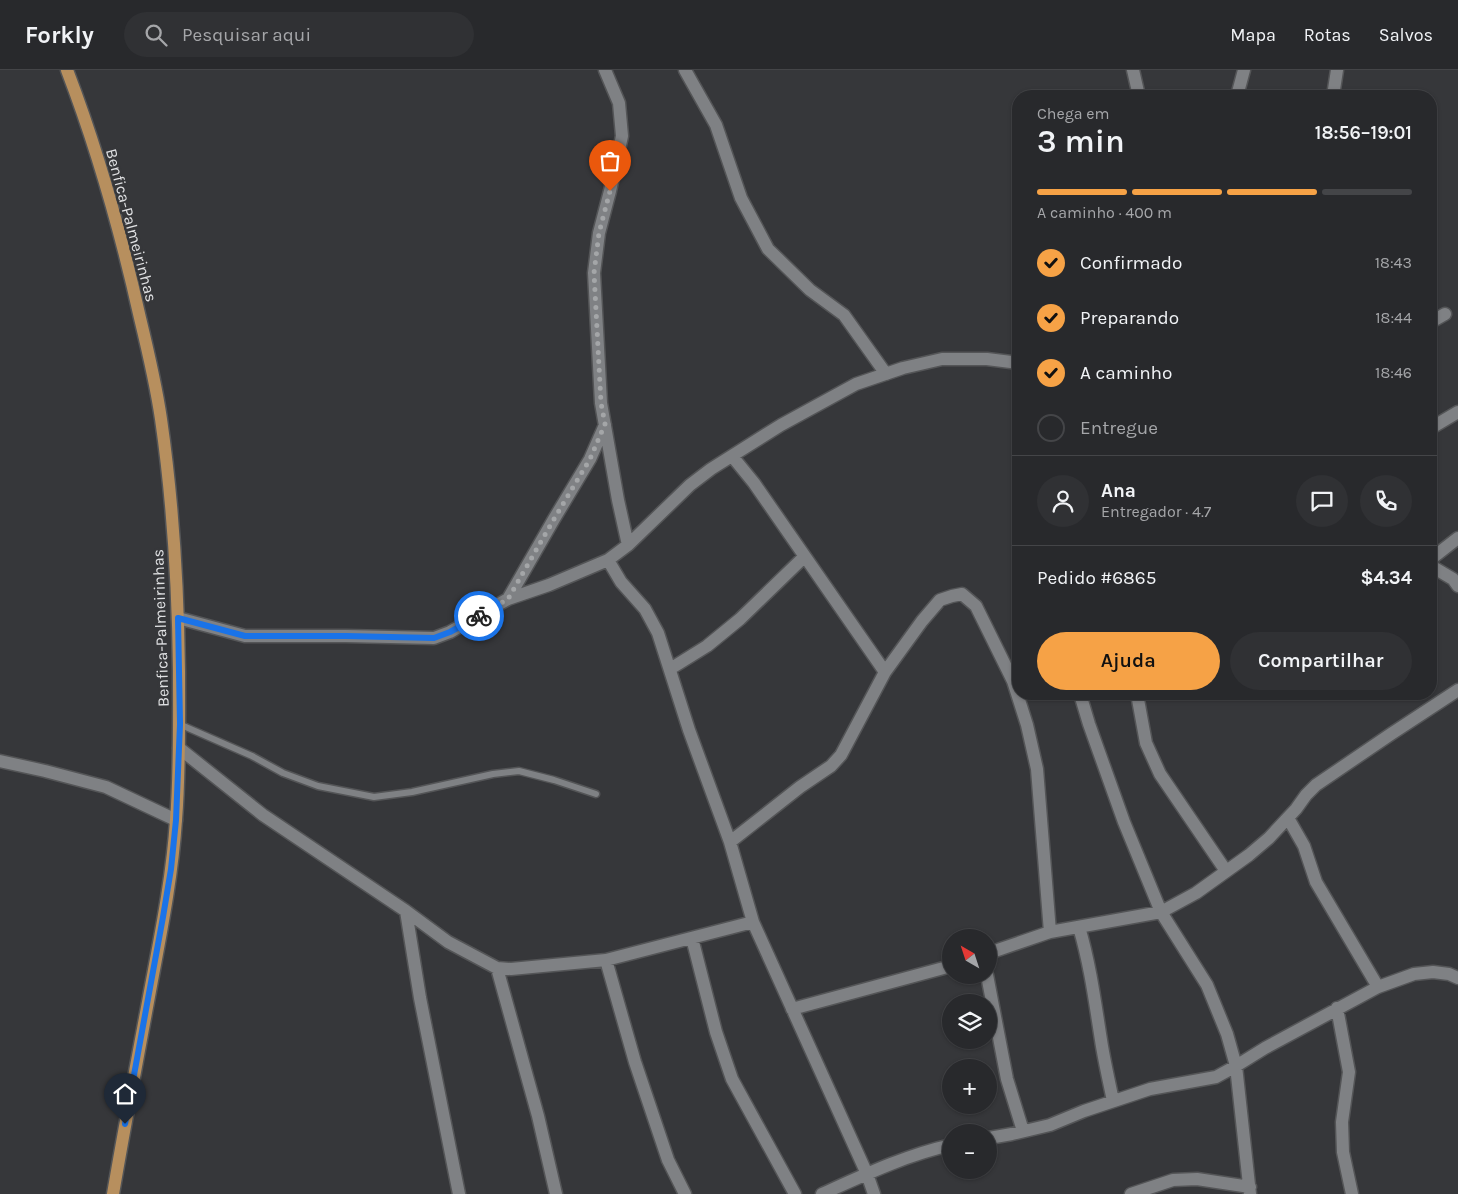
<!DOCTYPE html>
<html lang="pt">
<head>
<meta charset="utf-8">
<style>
	:root { --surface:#28292c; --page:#303134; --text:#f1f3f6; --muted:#a5a6a9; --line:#444548; --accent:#f6a246 }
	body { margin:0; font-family:Karla,sans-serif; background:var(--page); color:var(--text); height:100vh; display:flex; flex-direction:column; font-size:19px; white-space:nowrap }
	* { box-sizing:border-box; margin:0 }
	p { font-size:16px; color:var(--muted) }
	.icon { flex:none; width:28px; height:28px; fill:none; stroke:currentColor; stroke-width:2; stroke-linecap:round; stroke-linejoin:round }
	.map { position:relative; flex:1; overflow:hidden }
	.panel { position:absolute; left:1012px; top:20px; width:425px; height:610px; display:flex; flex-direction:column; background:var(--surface); border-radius:20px; box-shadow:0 1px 4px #0004,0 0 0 1px var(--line) }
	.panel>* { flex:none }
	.needle { width:32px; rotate:321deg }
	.fabs { position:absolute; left:942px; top:859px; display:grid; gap:10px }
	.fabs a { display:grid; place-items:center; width:55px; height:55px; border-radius:50%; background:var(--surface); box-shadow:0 1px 4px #0004,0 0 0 1px var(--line); font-size:25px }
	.pin { position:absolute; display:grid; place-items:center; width:42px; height:42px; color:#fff; margin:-51px -21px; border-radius:50% 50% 50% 0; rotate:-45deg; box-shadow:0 0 5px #0007 }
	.pin .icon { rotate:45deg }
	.courier { position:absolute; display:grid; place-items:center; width:50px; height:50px; margin:-25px; border:4px solid #1a73e8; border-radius:50%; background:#fff; color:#222; box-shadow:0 1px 6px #0007 }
	.head em { font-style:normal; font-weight:600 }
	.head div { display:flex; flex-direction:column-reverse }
	.head { display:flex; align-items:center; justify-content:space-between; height:85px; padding:0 25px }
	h1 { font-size:32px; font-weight:600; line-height:38px }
	.bar { display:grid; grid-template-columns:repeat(4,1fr); gap:8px 5px; align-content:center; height:60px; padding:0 25px }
	.bar i { height:6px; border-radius:4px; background:var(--line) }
	.bar .active { background:var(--accent) }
	.bar p { grid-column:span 4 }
	.line { display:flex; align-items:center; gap:12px; padding:0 25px; border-top:1px solid var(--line) }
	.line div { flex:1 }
	.round { display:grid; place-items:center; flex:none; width:52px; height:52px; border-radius:26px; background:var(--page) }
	ol { padding:0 25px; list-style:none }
	li { display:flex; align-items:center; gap:15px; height:55px }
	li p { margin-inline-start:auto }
	li .icon { padding:5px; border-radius:50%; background:var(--accent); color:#111; stroke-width:4 }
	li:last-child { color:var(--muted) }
	li i { width:28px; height:28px; border:2px solid var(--line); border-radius:50% }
	.cta { display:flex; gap:10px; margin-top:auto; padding:10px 25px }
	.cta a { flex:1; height:58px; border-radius:30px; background:var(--accent); color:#111; font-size:20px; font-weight:600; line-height:58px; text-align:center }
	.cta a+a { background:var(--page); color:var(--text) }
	header { display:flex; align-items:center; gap:30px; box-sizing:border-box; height:70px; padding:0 25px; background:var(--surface); border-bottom:1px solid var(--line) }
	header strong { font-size:24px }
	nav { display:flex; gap:28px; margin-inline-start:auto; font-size:18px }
	.search { width:350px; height:45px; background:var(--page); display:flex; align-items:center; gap:12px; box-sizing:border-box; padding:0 18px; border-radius:28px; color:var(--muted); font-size:19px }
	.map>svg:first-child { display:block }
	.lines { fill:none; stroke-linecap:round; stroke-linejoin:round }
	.service-casing { stroke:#545557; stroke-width:9 }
	.minor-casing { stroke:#545557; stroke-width:15 }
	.primary-casing { stroke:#545557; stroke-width:15 }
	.service { stroke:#7f8184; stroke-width:6 }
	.minor { stroke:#7f8184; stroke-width:12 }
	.primary { stroke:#b78f5e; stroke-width:12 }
	.done { stroke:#a4a6a8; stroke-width:5; stroke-dasharray:0 9 }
	.route { stroke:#1a73e8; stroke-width:6 }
	.labels { text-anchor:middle; stroke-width:5; stroke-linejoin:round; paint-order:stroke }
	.street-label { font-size:16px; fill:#e0e1e3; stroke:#36373a }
</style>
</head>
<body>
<header>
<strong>Forkly</strong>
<div class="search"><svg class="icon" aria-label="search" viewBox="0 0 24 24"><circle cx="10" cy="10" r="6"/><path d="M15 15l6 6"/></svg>Pesquisar aqui</div>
<nav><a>Mapa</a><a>Rotas</a><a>Salvos</a></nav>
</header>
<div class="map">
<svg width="1458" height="1124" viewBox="0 0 1458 1124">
	<rect width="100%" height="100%" fill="#36373a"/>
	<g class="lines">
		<g class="service-casing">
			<path id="service" d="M179 654 252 686 283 703 318 716 374 727 412 722 493 704 519 701 554 710 596 724"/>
		</g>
		<g class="minor-casing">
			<path id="minor" d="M605 0 619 33 622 66 610 121 599 163 594 203 601 333 618 430 628 475
				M685 0 716 55 741 128 768 179 810 220 844 245 886 304
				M1133 0 1139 26
				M1237 26 1244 0
				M1333 26 1337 0
				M1431 252 1445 244
				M1431 358 1458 342
				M732 386 754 413 885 602
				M1431 489 1458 468
				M608 490 621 512 645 539 658 563 689 660 730 772 753 852 867 1104 874 1124
				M1431 496 1453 509 1458 516
				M508 529 554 449 590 389 605 355
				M178 548 245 566H346L434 568 450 562 508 529 549 515 608 490 628 475 690 415 711 399 781 355 856 314 903 298 942 289H987L1019 293
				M670 599 707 576 740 549 804 487
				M1080 624 1089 654 1124 752 1161 842 1207 915 1227 964 1236 996 1250 1124
				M1137 624 1146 673 1160 704 1226 801
				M179 678 263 745 406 841 448 872 497 898 511 899 606 890 753 852
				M0 691 45 701 106 717 176 750
				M1288 748 1304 776 1316 812 1378 917
				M730 772 800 717 831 696 841 685 885 602 922 551 940 530 952 526 962 524 976 536 1013 611 1027 655 1037 699 1050 862
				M406 841 420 928 459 1124
				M1079 857C1090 894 1095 932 1101 970 1104 990 1109 1011 1113 1031
				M692 868 716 962 732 1009 795 1124
				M989 883 1050 862 1161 842 1196 823 1249 785 1269 768 1296 739 1306 725 1316 715 1391 664 1458 620
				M606 890 635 992 668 1090 685 1124
				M497 898 538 1046 556 1124
				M987 905 1007 1009 1023 1061
				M1337 938 1349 1002 1342 1052 1343 1082 1352 1124
				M792 939 951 896
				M989 1068 1012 1064 1050 1055 1084 1041 1150 1019 1216 1007 1236 996 1265 978 1378 917 1414 904 1433 902 1449 904 1458 908
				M822 1124C864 1105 906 1085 951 1075
				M1131 1124 1173 1110 1197 1109 1250 1117"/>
		</g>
		<g class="primary-casing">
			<path id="primary" d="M67 0C98 81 121 163 140 248 148 281 156 315 161 349 173 432 178 517 179 601 179 651 180 701 176 750 172 811 159 872 148 932 136 996 124 1060 113 1124"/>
		</g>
		<use href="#service" class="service"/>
		<use href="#minor" class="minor"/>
		<use href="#primary" class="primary"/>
	</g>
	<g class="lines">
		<path class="done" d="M479 546 508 529 554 449 590 389 605 354 601 333 594 203 599 163 610 121"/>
		<path class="route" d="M125 1054 163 847 171 799 176 750 180 654 178 548 245 566H346L434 568 450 562 479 546"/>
	</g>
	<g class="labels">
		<g class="street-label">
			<text transform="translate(132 155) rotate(75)" y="6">Benfica-Palmeirinhas</text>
			<text transform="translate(160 558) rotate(-92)" y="6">Benfica-Palmeirinhas</text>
		</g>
	</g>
</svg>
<div class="fabs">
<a><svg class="needle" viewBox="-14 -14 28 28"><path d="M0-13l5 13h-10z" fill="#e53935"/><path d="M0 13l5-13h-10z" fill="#a5a6a9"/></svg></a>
<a><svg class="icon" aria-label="layers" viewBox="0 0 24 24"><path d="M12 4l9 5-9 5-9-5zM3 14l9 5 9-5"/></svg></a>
<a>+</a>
<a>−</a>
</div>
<div class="pin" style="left:610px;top:121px;background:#ea580c"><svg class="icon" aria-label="bag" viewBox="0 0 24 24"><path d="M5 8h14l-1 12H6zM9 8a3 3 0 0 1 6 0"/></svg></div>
<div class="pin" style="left:125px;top:1054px;background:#1f2937"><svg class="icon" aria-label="home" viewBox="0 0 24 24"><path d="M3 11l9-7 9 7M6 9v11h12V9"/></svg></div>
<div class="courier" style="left:479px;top:546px"><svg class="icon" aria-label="bike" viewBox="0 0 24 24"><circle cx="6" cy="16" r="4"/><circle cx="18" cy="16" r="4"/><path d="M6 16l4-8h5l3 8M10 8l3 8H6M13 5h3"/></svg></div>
<section class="panel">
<div class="head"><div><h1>3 min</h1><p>Chega em</p></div><em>18:56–19:01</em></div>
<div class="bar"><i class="active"></i><i class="active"></i><i class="active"></i><i></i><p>A caminho · 400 m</p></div>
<ol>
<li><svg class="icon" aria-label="check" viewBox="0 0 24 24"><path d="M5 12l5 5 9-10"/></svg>Confirmado<p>18:43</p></li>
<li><svg class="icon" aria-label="check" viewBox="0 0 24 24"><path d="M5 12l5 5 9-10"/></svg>Preparando<p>18:44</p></li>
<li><svg class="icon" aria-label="check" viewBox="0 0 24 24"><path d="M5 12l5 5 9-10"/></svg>A caminho<p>18:46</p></li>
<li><i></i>Entregue</li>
</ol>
<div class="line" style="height:90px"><a class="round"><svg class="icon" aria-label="person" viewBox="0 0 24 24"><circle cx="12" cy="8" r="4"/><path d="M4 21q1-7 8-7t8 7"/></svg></a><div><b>Ana</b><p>Entregador · 4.7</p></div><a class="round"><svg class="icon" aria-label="chat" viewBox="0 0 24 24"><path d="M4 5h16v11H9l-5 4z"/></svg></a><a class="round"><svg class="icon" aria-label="phone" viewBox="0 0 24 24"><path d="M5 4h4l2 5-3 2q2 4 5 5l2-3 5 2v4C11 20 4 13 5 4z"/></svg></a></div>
<div class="line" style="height:65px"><div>Pedido #6865</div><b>$4.34</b></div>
<div class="cta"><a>Ajuda</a><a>Compartilhar</a></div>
</section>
</div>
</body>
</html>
